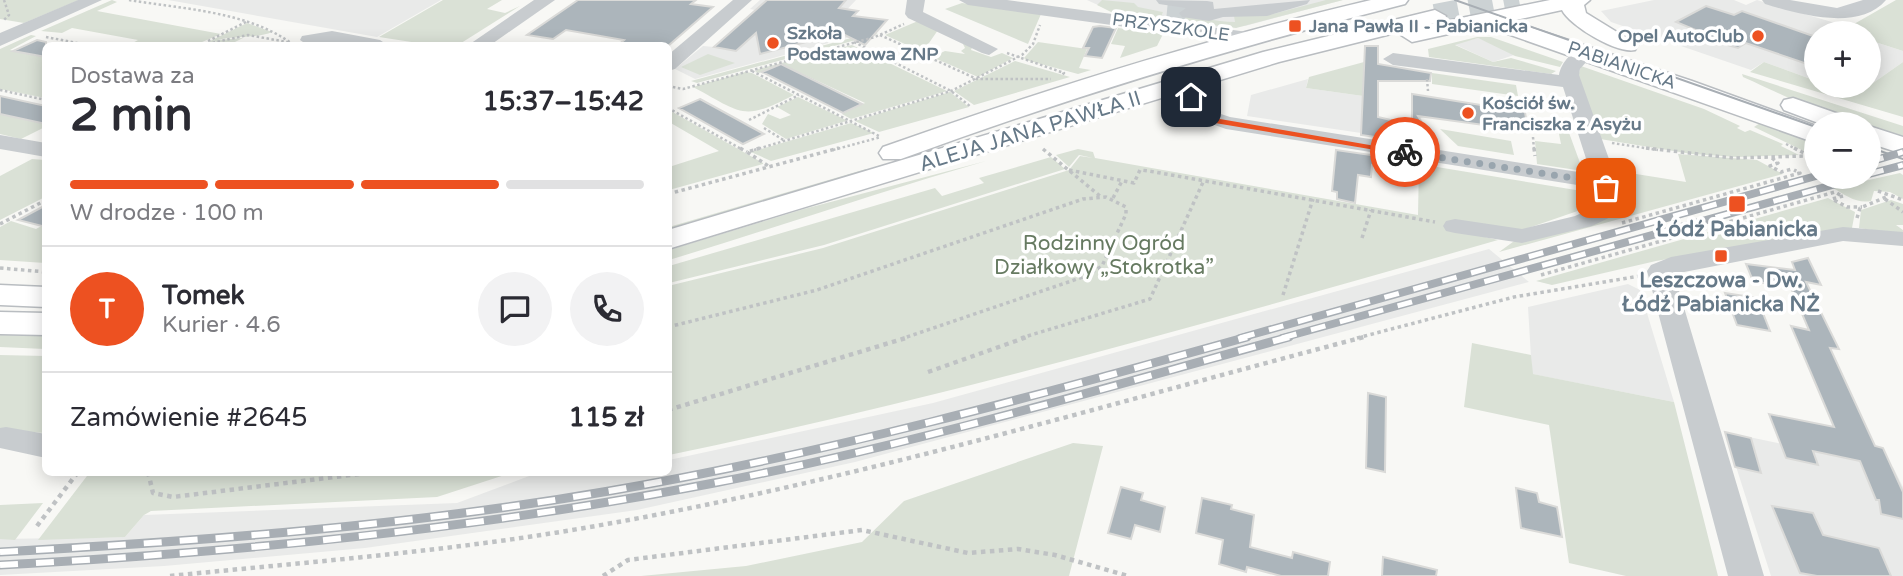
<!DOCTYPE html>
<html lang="pl">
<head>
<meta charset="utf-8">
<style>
	:root { --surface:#fff; --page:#f2f2f3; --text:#2b2b33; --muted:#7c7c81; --line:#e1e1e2; --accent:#ed5121 }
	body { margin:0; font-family:"Varela Round",sans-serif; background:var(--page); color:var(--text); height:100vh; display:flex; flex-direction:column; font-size:26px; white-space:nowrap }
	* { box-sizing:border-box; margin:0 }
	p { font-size:23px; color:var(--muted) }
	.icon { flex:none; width:38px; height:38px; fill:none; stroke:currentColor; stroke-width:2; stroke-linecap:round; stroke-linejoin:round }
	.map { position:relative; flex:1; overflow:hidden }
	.panel { position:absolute; left:42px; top:42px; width:630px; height:434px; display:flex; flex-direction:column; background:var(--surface); border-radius:10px; box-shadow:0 4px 18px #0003 }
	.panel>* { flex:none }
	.fabs { position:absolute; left:1804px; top:21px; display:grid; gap:14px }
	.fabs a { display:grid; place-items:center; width:77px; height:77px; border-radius:50%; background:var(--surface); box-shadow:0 4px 18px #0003; font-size:35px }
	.pin { position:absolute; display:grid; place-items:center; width:60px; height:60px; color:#fff; margin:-30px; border-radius:14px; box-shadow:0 4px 10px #0006 }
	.courier { position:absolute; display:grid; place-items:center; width:70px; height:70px; margin:-35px; border:5px solid #ed5121; border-radius:50%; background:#fff; color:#222; box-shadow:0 2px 9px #0007 }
	.headline em { font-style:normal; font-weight:800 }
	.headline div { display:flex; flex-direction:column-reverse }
	.headline { display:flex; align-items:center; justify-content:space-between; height:119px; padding:0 28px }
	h1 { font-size:46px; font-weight:800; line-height:52px }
	.bar { display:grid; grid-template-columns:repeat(4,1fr); gap:10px 7px; align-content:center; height:84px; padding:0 28px }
	.bar i { height:9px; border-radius:5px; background:var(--line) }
	.bar .current { background:var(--accent) }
	.bar p { grid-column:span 4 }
	.line { display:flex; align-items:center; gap:18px; padding:0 28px; border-top:2px solid var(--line) }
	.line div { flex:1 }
	.round { display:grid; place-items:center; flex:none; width:74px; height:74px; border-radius:37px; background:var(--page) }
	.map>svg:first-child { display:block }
	.built { fill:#e9eae9 }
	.green { fill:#dae1d6 }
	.building { fill:#acb5bb; stroke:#dadad8; stroke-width:2 }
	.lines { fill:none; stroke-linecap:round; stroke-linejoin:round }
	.minor-tunnel { stroke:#ccd2d4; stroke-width:19; stroke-dasharray:19 10; stroke-linecap:butt }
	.major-tunnel { stroke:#ccd2d4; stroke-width:24; stroke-dasharray:24 11; stroke-linecap:butt }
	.major-casing { stroke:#b9bdc1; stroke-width:3 }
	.path-far2 { stroke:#bfc2c4; stroke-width:2.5; stroke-dasharray:2.5 2.5; stroke-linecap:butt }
	.path-far1 { stroke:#bfc2c4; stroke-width:3.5; stroke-dasharray:3.5 3.5; stroke-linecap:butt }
	.path { stroke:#bfc2c4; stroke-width:4.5; stroke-dasharray:4.5 4.5; stroke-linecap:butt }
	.minor { fill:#c8cccf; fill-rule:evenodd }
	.major { fill:#fff; fill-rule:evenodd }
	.tram { stroke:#a8aeb4; stroke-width:2 }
	.rail-far1-casing { stroke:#a8aeb4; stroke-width:8 }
	.rail-casing { stroke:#a8aeb4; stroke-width:9 }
	.rail-far1 { stroke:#fff; stroke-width:5; stroke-dasharray:15; stroke-linecap:butt }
	.rail { stroke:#fff; stroke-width:6; stroke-dasharray:18; stroke-linecap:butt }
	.route { fill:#ed5121 }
	.done { stroke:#99a5ae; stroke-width:7; stroke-dasharray:0 12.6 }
	.poi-dot { fill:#ed5121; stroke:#fff; stroke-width:2.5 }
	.labels { text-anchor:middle; stroke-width:7; stroke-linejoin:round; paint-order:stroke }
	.far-poi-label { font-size:18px; font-weight:bold; fill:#667988; stroke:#fff; text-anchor:start }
	.far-street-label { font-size:18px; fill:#667988; stroke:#fff }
	.street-label { font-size:21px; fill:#667988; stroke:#fff }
	.poi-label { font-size:21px; font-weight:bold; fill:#667988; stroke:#fff }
	.park-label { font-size:21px; fill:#667a61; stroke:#fff }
</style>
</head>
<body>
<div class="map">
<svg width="1903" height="576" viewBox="0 0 1903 576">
	<rect width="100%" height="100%" fill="#f8f8f5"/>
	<path class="built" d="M168 0H441L377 37Z
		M760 0H856L838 19 869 32 695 79 675 69 703 46 714 47 755 10 750 9Z
		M1087 0H1343L1245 26 1222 28 1161 18 1163 12 1100 6Z
		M1654 0H1734L1746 5 1757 0 1849 27 1841 31 1846 33H1816V81L1764 62 1751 70 1611 22 1601 11Z
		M1478 38 1517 54 1493 62 1454 44Z
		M1869 40 1903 51V62L1856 95 1831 86H1869Z
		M1308 79 1306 88 1363 96 1361 133 1247 116 1251 95Z
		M1489 249 1529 282 855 462 637 510 365 548 164 566 0 575V539L125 537 144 515 457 503 537 473 668 472 669 460 933 403Z
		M1628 284 1640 290 1674 402 1532 374 1528 307Z
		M1725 432 1893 467 1903 487V576H1771Z"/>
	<path class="green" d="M0 0H79L24 23 0 19Z
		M112 0 117 2 97 11 221 34 195 45 127 46 138 40 72 28 62 33 41 31Z
		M443 0H502L487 9 505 13 520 6 458 45H431L379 37Z
		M1102 0 1134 3 1138 7 1163 12 1161 18 1175 20 1177 14C1198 16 1214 22 1235 22L1234 16 1273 14 1326 0H1343L1236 28 1113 13 1097 5Z
		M1896 0H1903V51L1869 40V33L1840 32Z
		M962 3 1041 14 1028 44 945 9Z
		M918 21 938 30 929 43 918 50 885 35Z
		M247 23 272 32C260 38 233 36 218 40L243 38 229 45H203L217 41 206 43Z
		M1118 28 1163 34 1157 46 1120 58 1125 46 1111 44Z
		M873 32 878 34 697 83 691 81Z
		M31 35 36 36 10 50 45 57V98L0 89V49Z
		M1477 37H1491L1563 62 1560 67 1515 56 1478 38 1455 45 1493 62 1511 58 1556 71 1551 74 1429 57 1428 49Z
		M1038 42 1087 49 1079 68 1091 70 1078 74 1026 60 1024 58Z
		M963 44 973 45 971 50 991 57 1002 53 1013 58 978 77 932 57 945 51 965 54 961 51 965 48Z
		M852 45 947 91 851 119 842 114 865 103 781 64 759 73 755 72 758 69Z
		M708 54 735 63 700 75 681 67Z
		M1015 61 1070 77 974 105 954 91Z
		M1364 62 1363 96 1306 88 1309 77Z
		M1764 62 1816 81V86H1831L1856 95 1903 62V117L1750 72Z
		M1581 66 1704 109 1740 126 1737 128 1745 132 1750 130 1783 144 1781 146 1799 155 1737 157 1692 154 1600 139 1577 80Z
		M745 72 752 73 794 95C742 122 742 113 693 87Z
		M1432 73 1516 85 1518 96 1432 84Z
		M1742 74 1903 126V140L1869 128V124C1838 124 1775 91 1743 77Z
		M950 92 969 107 879 132 855 121Z
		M798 97 846 120V121L786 139 762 124 768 114 780 119 791 115 777 107Z
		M669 110 763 163V164L669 190V167L719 151 669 122Z
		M0 114 45 123V127L21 139 0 134Z
		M851 123 874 133 771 161 751 152Z
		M1760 123 1816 142V157L1754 127Z
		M1440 129 1511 141 1514 155 1458 146Z
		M1558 129 1568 130 1583 171 1537 164 1535 141 1561 144Z
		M1078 149 1093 152 1095 158 1418 215 1419 164 1600 194 1592 206 1520 231 1455 230 1498 240C1223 319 948 397 669 455L668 286 823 248 1069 170 1080 156 1093 158 1079 155 1069 167 1056 155Z
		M1678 154 1757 160 1783 174 1499 252 1517 239 1603 217 1618 176 1630 173 1686 182Z
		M1051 157 1065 169 824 245 669 283V266L935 188 942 196 984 183 979 178Z
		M32 159 45 160V197L0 220V176Z
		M986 161C879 192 775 228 669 260V250L804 209Z
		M866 169 871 172 669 232V227Z
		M1900 173 1903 175V199L1890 192 1874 191 1871 201C1857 204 1845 195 1833 188Z
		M1828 198 1855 212 1852 228 1656 261 1552 285 1536 281Z
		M1891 200 1903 204V225H1896L1903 230V235L1859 228 1861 210Z
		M11 221 36 229 45 224V263L0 260V227Z
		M0 335 45 336V349L0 347Z
		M1472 343 1531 355 1533 374 1674 402 1718 576H1626L1569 563 1549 425 1464 407Z
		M0 355 45 356V433L13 431 0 445Z
		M1073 443 1103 446 1069 576H641L746 566 862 542 904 501Z
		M90 472H511V473L437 497 151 511 144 515 125 537 38 540Z
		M43 503 15 540 0 539V505Z"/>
	<path class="building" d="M578 0H696L691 4 713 7 668 46H617L624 40 566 30 553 39 527 35Z
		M767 0H846L839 8 858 11 853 16 887 20 865 45 841 33 760 54 756 33 736 51 714 47Z
		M1706 6 1734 15 1742 11 1816 37V67L1746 43 1738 48 1724 44 1699 36 1703 33 1676 22Z
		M1100 26 1116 28 1102 58 1085 56 1089 48H1083L1093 27Z
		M37 40 46 42V57L13 51Z
		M1365 46H1378V64L1431 73 1430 81H1378V117L1412 125V94L1525 112 1528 131 1418 116 1429 134 1423 144 1361 135Z
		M781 64 862 104 843 113 762 72Z
		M0 96 46 106V124L0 114Z
		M700 99 764 134 743 144 679 108Z
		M1336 150 1385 157 1384 167 1372 165 1371 177 1358 175 1355 203 1337 199V192L1332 191Z
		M46 205V227L18 220Z
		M1808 258 1821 285 1806 282 1839 349 1830 348 1875 446 1883 448 1903 492V519L1881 514 1879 500H1876L1860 461 1813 451 1818 465 1786 458 1769 414 1834 427 1791 326 1809 330 1791 288 1753 281 1746 264 1795 270 1792 262Z
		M1725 293 1757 298 1770 331 1737 325Z
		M1368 393 1386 397 1385 472 1366 468Z
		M1725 432 1751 438 1761 473 1735 467Z
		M1121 487 1143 493 1141 500 1165 507 1160 532 1135 525 1131 539 1108 533Z
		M1516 488 1537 493 1539 502 1557 507 1562 537 1521 528Z
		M1202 498 1232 505 1231 509 1254 515 1250 547 1292 558 1293 552 1330 562 1328 576H1281L1247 567 1246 572 1219 564 1223 540 1196 533Z
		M1772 506 1813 513 1823 535 1879 548 1891 576H1817L1800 573Z
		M1383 557 1437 570 1436 576H1382Z"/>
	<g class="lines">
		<path class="minor-tunnel" d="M1167 11 1188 13"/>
		<path class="major-tunnel" d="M1435 16 1519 0"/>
		<g class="major-casing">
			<path id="major" d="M1371 0H1408L1405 4C1234 47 1067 98 901 159H883L879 153 883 147C1043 90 1205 39 1371 0Z
				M1550 0H1590L1584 5 1586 13 1638 45 1635 50C1617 54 1570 26 1562 10L1511 21 1692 81 1816 126V143L1485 26 1412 42 1401 35 1412 28Z
				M1435 10 1446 16 1443 21 1279 62 668 249V230L1263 52Z
				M1793 98 1853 119 1857 124H1821L1784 110 1781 105 1784 100Z
				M1869 126 1903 137V154L1869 143Z
				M0 285 46 287V307L0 305Z
				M0 312 46 313V335L0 334Z"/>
		</g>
		<path class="path-far2" d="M4 0 9 15 4 20
			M129 0C182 9 246 11 291 43
			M880 35 977 79H1051
			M46 37 93 46
			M208 41 248 21
			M854 42 951 91 971 107
			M198 46 248 35 287 42
			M1007 53 1064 73 1061 76
			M752 71 881 137
			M1427 79 1428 91
			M668 86 683 89 875 37 904 24
			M0 90 46 100
			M668 108 743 150
			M749 120 799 95
			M1526 121 1566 127
			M764 128 785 141
			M1533 137 1534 150
			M1612 143 1658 150
			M1786 144 1798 150
			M754 150 951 91 1022 55 1033 44 1040 25
			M833 150 881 137"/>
		<path class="path-far1" d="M740 148 747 152
			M760 148 747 152 770 167
			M1534 148 1535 156
			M1646 148 1733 158 1806 156
			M1794 148 1816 159
			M1043 149 1100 196
			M1772 158 1778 163 1770 166 1781 172 1792 169
			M1069 170 1134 183 1140 170 1149 171 1435 222
			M1878 191 1903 200
			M668 194 839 148
			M1843 196 1832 199 1847 207H1862
			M1113 198 1122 181
			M1885 199 1903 212
			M1857 218 1860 208 1886 197
			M1622 223 1800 173 1794 170
			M0 224 46 200
			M1362 238 1371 210
			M0 268 46 272
			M1541 275 1835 192 1840 195
			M1283 295 1313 199
			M668 327 817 290 1083 199 1106 197 1126 207V214L1102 266 1086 276 904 338
			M1021 338 1150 299 1204 180
			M1357 338 1514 297 1640 276"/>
		<path class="path" d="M928 372 1027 337
			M668 410 909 337
			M148 472 153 493 173 497 375 472
			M37 526 78 472
			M170 576C306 562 443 552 578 529 844 484 1104 405 1364 337
			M603 576 628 560 862 530 968 553 1018 549 1055 555 1128 576"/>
		<path class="minor" d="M78 0H102L0 46V33Z
			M534 0H555L489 46H467Z
			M733 0H752L675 69 668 71V55Z
			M907 0H925L923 12 998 49 989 55 982 53 908 18 905 14Z
			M959 0H1007L1248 32 1257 38 1248 44 968 5Z
			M1156 0 1207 1 1213 2 1214 9 1310 0 1307 4 1267 16 1223 17 1209 21 1182 17 1179 13 1186 8 1159 4Z
			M1762 0H1790L1837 8 1863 0H1886C1859 32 1798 14 1765 4Z
			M332 31 380 40 389 46 332 43 309 46 300 40 302 36Z
			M1586 46 1595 52 1580 69 1579 75 1624 201 1617 214 1592 226 1522 243 1455 233 1446 231 1443 226 1446 221 1455 219 1522 229 1575 216 1599 205 1596 188 1226 129 1195 118 1181 98 1184 94H1198L1209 110 1230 117 1591 174 1563 87 1393 65 1383 59 1393 53 1559 75C1561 62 1574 49 1586 46Z
			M0 135 46 143V157L0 149Z
			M1843 227 1903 232V246L1843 241 1674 274 1764 576H1728L1647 271 1651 265 1671 257Z
			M6 427 46 434V458L0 448V428Z"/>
		<use href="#major" class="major"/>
		<path class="tram" d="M1455 0 1816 127
			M1869 147 1903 159"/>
		<g class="rail-far1-casing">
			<path id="rail-far1" d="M1869 162 1903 152
				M1869 174 1903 165
				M1240 338 1816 176
				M1282 338 1861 177"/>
		</g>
		<g class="rail-casing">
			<path id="rail" d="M0 552C204 541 407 526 609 491 824 454 1036 396 1247 337
				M0 565C240 552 478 529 714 483 908 446 1098 390 1289 337"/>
		</g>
		<use href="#rail-far1" class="rail-far1"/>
		<use href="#rail" class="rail"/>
	</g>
	<path class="route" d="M1188 96H1194L1202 110 1220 119 1410 152 1405 155 1215 123 1195 113Z"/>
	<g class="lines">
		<path class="done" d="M1405 152 1605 183 1606 188"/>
	</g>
	<g class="poi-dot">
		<rect x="1288" y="19" width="14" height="14" rx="3.5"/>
		<circle cx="1758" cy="36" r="7"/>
		<circle cx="773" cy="43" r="7"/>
		<circle cx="1468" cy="113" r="7"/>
		<rect x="1728" y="195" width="18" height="18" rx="3.5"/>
		<rect x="1714" y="249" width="14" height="14" rx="3.5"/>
	</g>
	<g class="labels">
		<g class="far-poi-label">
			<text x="1309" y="32">Jana Pawła II - Pabianicka</text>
			<text x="787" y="39">Szkoła<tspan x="787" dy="21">Podstawowa ZNP</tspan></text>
			<text x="1744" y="42" text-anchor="end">Opel AutoClub</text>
			<text x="1482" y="109">Kościół św.<tspan x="1482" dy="21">Franciszka z Asyżu</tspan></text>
		</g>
		<g class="far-street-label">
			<text transform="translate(1171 27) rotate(8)" y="6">PRZYSZKOLE</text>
			<text transform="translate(1622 65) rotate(19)" y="6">PABIANICKA</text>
		</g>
		<g class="street-label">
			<text transform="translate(1030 131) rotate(-17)" y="7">ALEJA JANA PAWŁA II</text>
		</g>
		<g class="poi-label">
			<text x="1737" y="236">Łódź Pabianicka</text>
			<text x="1721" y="287">Leszczowa - Dw.<tspan x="1721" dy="24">Łódź Pabianicka NŻ</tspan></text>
		</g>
		<g class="park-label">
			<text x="1104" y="250">Rodzinny Ogród<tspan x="1104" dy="24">Działkowy „Stokrotka”</tspan></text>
		</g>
	</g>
</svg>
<div class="fabs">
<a>+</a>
<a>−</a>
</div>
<div class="pin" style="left:1606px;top:188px;background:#ea580c"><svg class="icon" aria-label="bag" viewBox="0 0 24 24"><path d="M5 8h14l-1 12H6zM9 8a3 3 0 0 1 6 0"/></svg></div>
<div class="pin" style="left:1191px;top:97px;background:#1f2937"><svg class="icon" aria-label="home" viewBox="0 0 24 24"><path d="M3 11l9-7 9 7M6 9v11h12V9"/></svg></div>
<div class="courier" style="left:1405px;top:152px"><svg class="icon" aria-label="bike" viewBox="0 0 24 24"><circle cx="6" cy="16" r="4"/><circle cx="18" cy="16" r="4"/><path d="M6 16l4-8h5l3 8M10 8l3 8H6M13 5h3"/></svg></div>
<section class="panel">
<div class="headline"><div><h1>2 min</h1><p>Dostawa za</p></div><em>15:37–15:42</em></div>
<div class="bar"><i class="current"></i><i class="current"></i><i class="current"></i><i></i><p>W drodze · 100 m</p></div>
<div class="line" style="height:126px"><b class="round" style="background:var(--accent);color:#fff">T</b><div><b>Tomek</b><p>Kurier · 4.6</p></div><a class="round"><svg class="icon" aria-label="chat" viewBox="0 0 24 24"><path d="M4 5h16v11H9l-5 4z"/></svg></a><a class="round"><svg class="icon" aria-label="phone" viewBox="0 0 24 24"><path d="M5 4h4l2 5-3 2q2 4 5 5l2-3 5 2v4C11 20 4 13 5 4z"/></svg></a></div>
<div class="line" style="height:91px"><div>Zamówienie #2645</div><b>115 zł</b></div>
</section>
</div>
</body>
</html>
